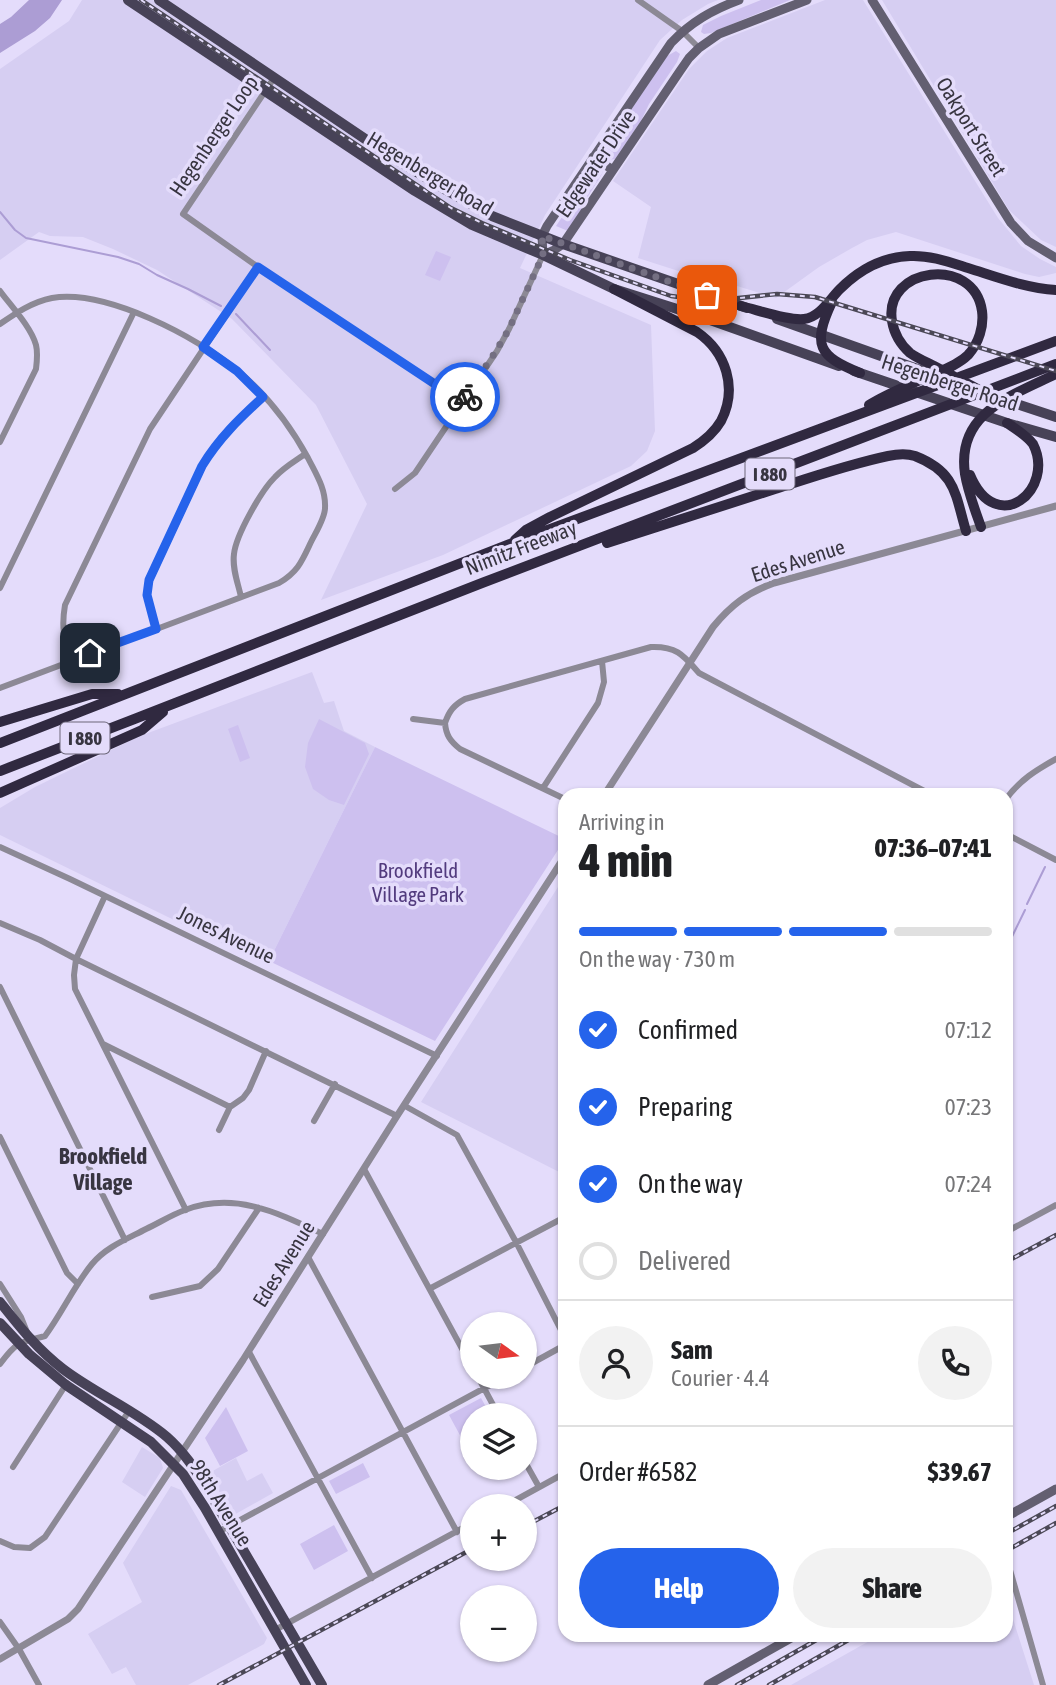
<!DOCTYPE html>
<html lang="en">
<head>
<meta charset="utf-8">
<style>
	:root { --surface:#fff; --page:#f2f2f2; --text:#202124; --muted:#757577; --line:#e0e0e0; --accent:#2563eb }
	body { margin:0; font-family:"Asap Condensed",sans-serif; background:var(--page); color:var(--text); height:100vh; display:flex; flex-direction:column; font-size:26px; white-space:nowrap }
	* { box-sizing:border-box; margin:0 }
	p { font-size:23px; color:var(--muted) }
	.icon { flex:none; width:38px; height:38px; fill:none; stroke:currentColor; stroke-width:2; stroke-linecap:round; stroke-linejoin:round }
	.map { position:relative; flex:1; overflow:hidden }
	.drawer { position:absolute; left:558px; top:788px; width:455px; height:854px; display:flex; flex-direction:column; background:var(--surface); border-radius:21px; box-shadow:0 2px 5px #0004 }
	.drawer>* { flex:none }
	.needle { width:46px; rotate:104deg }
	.buttons { position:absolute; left:460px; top:1312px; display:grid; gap:14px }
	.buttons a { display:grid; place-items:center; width:77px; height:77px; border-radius:50%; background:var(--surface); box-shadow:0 2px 5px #0004; font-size:35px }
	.pin { position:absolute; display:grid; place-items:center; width:60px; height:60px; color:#fff; margin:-30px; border-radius:14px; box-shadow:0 4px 10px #0006 }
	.courier { position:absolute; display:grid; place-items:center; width:70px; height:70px; margin:-35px; border:5px solid #2563eb; border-radius:50%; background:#fff; color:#222; box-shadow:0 2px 9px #0007 }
	.summary em { font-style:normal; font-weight:800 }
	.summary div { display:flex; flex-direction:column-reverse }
	.summary { display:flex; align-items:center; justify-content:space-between; height:119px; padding:0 21px }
	h1 { font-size:46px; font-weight:800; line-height:52px }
	.bar { display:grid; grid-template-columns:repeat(4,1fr); gap:10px 7px; align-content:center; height:84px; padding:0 21px }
	.bar i { height:9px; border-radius:5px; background:var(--line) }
	.bar .on { background:var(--accent) }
	.bar p { grid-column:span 4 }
	.line { display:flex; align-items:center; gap:18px; padding:0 21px; border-top:2px solid var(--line) }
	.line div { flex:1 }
	.round { display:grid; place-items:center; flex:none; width:74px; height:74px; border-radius:37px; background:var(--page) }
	ol { padding:0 21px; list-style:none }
	li { display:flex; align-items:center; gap:21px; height:77px }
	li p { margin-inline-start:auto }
	li .icon { padding:7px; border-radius:50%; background:var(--accent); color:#fff; stroke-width:4 }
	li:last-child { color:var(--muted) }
	li i { width:38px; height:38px; border:4px solid var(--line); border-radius:50% }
	.cta { display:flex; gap:14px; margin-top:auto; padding:14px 21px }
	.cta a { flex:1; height:80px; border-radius:42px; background:var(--accent); color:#fff; font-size:28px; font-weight:800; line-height:80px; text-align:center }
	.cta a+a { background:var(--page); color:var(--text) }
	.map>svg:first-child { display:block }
	.built { fill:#d6cef2 }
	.green { fill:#cdc0ef }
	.water { fill:#ac9dd4 }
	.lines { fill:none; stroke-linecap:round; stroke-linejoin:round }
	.stream { stroke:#ac9dd4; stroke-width:2 }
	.minor { stroke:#8c8995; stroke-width:6 }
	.tertiary { stroke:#8c8995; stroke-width:7 }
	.secondary { stroke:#635f71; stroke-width:9 }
	.primary { stroke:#474257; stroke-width:10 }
	.motorway { stroke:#302940; stroke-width:10 }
	.rail-casing { stroke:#4b4856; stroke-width:4.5 }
	.rail { stroke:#e4dcfb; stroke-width:2; stroke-dasharray:5; stroke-linecap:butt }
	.done { stroke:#746f82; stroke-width:7; stroke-dasharray:0 12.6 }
	.route { stroke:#2563eb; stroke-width:9 }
	.labels { text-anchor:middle; stroke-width:7; stroke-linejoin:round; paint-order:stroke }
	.shield { fill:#e4dcfb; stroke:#6c6779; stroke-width:2 }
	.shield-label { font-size:19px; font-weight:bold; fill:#383541 }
	.street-label { font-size:21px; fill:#383541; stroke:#e4dcfb }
	.park-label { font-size:21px; fill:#523b7e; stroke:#e4dcfb }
	.neighbourhood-label { font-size:23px; font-weight:bold; fill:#383541; stroke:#e4dcfb }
</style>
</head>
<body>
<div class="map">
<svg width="1056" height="1685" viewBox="0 0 1056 1685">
	<rect width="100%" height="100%" fill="#e4dcfb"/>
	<path class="built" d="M82 0H718L708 4 682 20 660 40 545 215 520 268 651 325 655 431 647 451 631 466 443 555 321 600 367 504 316 405 232 319 157 270 113 249 83 237 50 236 39 232 0 260V69L69 21Z
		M825 0H863L998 218 1021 246 1040 259 1056 267V273L1039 277 1025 274 896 232 867 240 852 248 819 267 776 298 714 279 694 276 638 258 651 207 613 181 689 69 707 51 727 38Z
		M882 0H1056V247L1041 240 1009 210Z
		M312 672 324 703 334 701 344 731 375 747 269 961 265 959 260 962 0 835V808L35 787 140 736Z
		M565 876V1175L421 1102Z
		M142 1447 160 1458 163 1468 145 1497 122 1482Z
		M236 1458 247 1481 262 1473 273 1493 232 1516 209 1473Z
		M171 1486 181 1490 267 1638 264 1644 188 1685H136L126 1667 112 1674 88 1634 142 1602 123 1563Z
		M1006 1597 1034 1685H791L880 1635 1006 1634Z"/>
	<path class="green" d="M761 0H790L711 33 704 34 701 32 703 25 721 16Z
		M676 51 680 54 677 62 649 104 641 121 615 159 608 160 604 156 605 148 667 56Z
		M598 167 603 169 602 174 587 198 580 213 568 231 556 226 595 168Z
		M436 251 451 257 440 281 425 275Z
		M319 719 365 743 369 754 344 805 329 800 313 789 305 767 308 743Z
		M238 725 250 758 240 762 228 729Z
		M375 747 565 839 435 1041 269 961Z
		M481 1398 491 1416H472V1448L468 1450 449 1415Z
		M226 1407 248 1451 220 1466 205 1438Z
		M363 1463 370 1477 336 1494 329 1481Z
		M334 1525 348 1551 314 1570 300 1544Z"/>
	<path class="water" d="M29 0H62L50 18 35 31 0 53V24L11 17Z"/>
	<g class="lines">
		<path class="stream" d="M0 212 15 230 26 238 118 257 139 264 157 275 188 289 221 306
			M236 314 270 350
			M1027 904 1045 867
			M1006 949 1025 910"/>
		<path class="minor" d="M638 0 682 31 699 48
			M274 78 183 214 258 267 462 402
			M0 291C11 306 31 327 36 345 38 353 37 361 36 369L0 442
			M0 324C16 313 32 302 52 298 106 289 197 337 238 371 267 395 290 425 308 458 316 474 326 489 325 508 325 518 316 532 311 542 302 561 298 572 279 583L0 688
			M395 489 415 473 497 351 509 329 543 255
			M0 588 134 312
			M241 597C238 583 232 569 234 554 236 535 261 491 275 477 283 468 295 461 305 454
			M156 629 147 595 150 580 203 466C218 438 241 418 263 397
			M72 660C64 637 61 629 65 605L150 429 258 267
			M413 719 445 723C449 711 454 705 465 699L651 647C677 646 684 656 699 673L930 794
			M445 723C446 735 450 741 460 749L565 799
			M543 788 598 703 604 682 602 661
			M1006 799C1020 780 1036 770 1056 759
			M1006 834 1056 860
			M0 847 70 879 437 1056
			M105 896 76 959 74 975 75 989 186 1210
			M0 923 40 940 76 959 397 1116
			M0 987 125 1240
			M103 1044 230 1107
			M405 1106 457 1135 516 1242 565 1338
			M314 1121 335 1084
			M219 1130 230 1107 243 1098 249 1090 266 1051
			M0 1137 67 1273 78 1284
			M364 1169 472 1367
			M1006 1232 1056 1205
			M308 1257 457 1532
			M0 1284 21 1317 27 1332
			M431 1288 565 1217
			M152 1297 200 1286 218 1269 259 1208
			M249 1352 372 1578
			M0 1364C17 1341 19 1343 45 1336 62 1313 74 1286 92 1264 106 1247 127 1239 146 1229 159 1223 171 1215 185 1210 235 1191 278 1213 323 1234
			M525 1367 565 1345
			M478 1377 499 1416
			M525 1462 539 1487
			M13 1467 67 1383
			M503 1507 565 1473
			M218 1532 505 1377
			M0 1541 14 1547 30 1548 45 1537 129 1411
			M1006 1556 1043 1685
			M0 1622 19 1649 39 1685
			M275 1630 472 1523"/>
		<path class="tertiary" d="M605 794 713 627C731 605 747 593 774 583L1056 506
			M0 1659 68 1619 78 1609 243 1360 397 1116 565 856"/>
		<path class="secondary" d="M739 0C712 10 691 22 671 43L547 226 542 236 543 255 554 250 563 244 680 71 689 58 699 48 719 34 807 0
			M872 0 1011 223 1028 241 1056 258
			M593 157 613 170
			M1006 1517 1056 1489
			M708 1685 798 1634"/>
		<path class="primary" d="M128 0 415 191 472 225 543 255 614 289 699 316 839 366
			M159 0 386 153 446 190 492 216 563 244 747 308
			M777 319 954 382
			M854 371 1007 423 1056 437
			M978 391 1056 417
			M0 1302C20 1327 37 1349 63 1369 96 1394 135 1410 167 1437 183 1451 195 1469 207 1488L322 1685
			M0 1323 29 1354 66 1385 151 1442 183 1474 205 1508 306 1685"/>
		<path class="motorway" d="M832 302C812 345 818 356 860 373
			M741 306C758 310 788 321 804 319 820 317 829 300 840 289 860 269 882 257 910 256 930 255 949 262 968 268 997 277 1025 288 1056 290
			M869 405C888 393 910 385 931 375 943 370 958 365 968 355 979 343 984 326 982 311 974 255 883 267 892 321 894 333 901 345 910 353 917 358 926 362 934 366 951 375 968 384 985 393
			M970 475C997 539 1056 489 1033 444 1027 436 1016 429 1007 423
			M981 527C975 510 968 492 965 474 956 413 1011 396 1056 374
			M515 540 526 530 550 517 693 448C704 441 714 433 721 421 738 388 726 352 697 332L614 289
			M607 543C663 525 719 507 775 489 812 477 850 464 888 456 897 454 906 453 915 456 956 472 955 494 966 531
			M0 722 92 694H118
			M0 743 510 544 1056 341
			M0 771C161 709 322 646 482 583 673 509 865 438 1056 364
			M0 793 142 730 163 712"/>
		<g class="rail-casing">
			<path id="rail" d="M141 0 451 208 482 223 570 260 671 296 711 301 777 294 815 297 1056 371
				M1006 1262 1056 1235
				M525 1526 565 1505
				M1006 1534 1056 1506
				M1006 1551 1056 1523
				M219 1685 472 1549
				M737 1685 827 1634
				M769 1685 859 1634"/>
		</g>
		<use href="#rail" class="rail"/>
	</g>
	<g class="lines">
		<path class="done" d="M465 397 496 351 509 329 543 255 542 236 707 295"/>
		<path class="route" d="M90 653 156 629 147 595 149 580 202 466C219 438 240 418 263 397L237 371 203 347 258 267 462 402 465 397"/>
	</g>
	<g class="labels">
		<g class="shield">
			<rect x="745.5" y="458.5" width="49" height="31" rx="5"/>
			<rect x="60.5" y="722.5" width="49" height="31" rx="5"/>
		</g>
		<g class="shield-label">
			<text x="770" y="481">I 880</text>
			<text x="85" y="745">I 880</text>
		</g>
		<g class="street-label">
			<text transform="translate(971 127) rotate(58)" y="7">Oakport Street</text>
			<text transform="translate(214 136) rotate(-56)" y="7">Hegenberger Loop</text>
			<text transform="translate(596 164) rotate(-56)" y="7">Edgewater Drive</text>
			<text transform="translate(430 174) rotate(31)" y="7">Hegenberger Road</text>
			<text transform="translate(950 383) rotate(18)" y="7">Hegenberger Road</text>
			<text transform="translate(521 548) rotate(-21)" y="7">Nimitz Freeway</text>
			<text transform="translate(798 561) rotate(-18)" y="7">Edes Avenue</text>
			<text transform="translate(226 935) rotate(26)" y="7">Jones Avenue</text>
			<text transform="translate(284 1264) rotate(-58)" y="7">Edes Avenue</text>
			<text transform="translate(221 1503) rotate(58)" y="7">98th Avenue</text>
		</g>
		<g class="park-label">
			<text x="418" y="878">Brookfield<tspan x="418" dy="24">Village Park</tspan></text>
		</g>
		<g class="neighbourhood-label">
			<text x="103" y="1164">Brookfield<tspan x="103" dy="26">Village</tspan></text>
		</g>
	</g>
</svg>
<div class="buttons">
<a><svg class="needle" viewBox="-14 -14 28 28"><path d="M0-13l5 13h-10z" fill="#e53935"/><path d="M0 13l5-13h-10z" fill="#757577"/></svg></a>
<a><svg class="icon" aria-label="layers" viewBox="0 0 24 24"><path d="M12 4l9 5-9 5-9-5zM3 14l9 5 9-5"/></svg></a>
<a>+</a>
<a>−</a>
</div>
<div class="pin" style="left:707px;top:295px;background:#ea580c"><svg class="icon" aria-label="bag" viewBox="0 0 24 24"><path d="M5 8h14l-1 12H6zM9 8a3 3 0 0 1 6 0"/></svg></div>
<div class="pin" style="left:90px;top:653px;background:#1f2937"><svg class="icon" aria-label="home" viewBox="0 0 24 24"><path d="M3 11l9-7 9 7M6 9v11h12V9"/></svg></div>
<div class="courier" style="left:465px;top:397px"><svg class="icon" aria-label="bike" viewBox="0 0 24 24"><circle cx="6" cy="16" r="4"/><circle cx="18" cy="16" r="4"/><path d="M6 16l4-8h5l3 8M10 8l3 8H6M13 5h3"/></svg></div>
<section class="drawer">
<div class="summary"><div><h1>4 min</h1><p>Arriving in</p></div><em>07:36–07:41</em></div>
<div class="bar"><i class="on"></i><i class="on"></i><i class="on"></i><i></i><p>On the way · 730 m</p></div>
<ol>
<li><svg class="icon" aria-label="check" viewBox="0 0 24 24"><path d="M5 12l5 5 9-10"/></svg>Confirmed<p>07:12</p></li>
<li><svg class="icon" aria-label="check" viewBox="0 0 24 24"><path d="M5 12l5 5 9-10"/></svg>Preparing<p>07:23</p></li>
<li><svg class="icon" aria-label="check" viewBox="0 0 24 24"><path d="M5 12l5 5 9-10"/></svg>On the way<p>07:24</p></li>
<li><i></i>Delivered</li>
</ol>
<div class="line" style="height:126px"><a class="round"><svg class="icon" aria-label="person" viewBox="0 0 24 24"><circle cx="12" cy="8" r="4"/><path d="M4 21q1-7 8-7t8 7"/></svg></a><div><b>Sam</b><p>Courier · 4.4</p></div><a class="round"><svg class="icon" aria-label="phone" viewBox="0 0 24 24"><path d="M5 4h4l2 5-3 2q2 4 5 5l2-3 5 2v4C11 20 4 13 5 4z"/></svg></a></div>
<div class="line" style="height:91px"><div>Order #6582</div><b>$39.67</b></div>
<div class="cta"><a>Help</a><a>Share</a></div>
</section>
</div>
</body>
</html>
